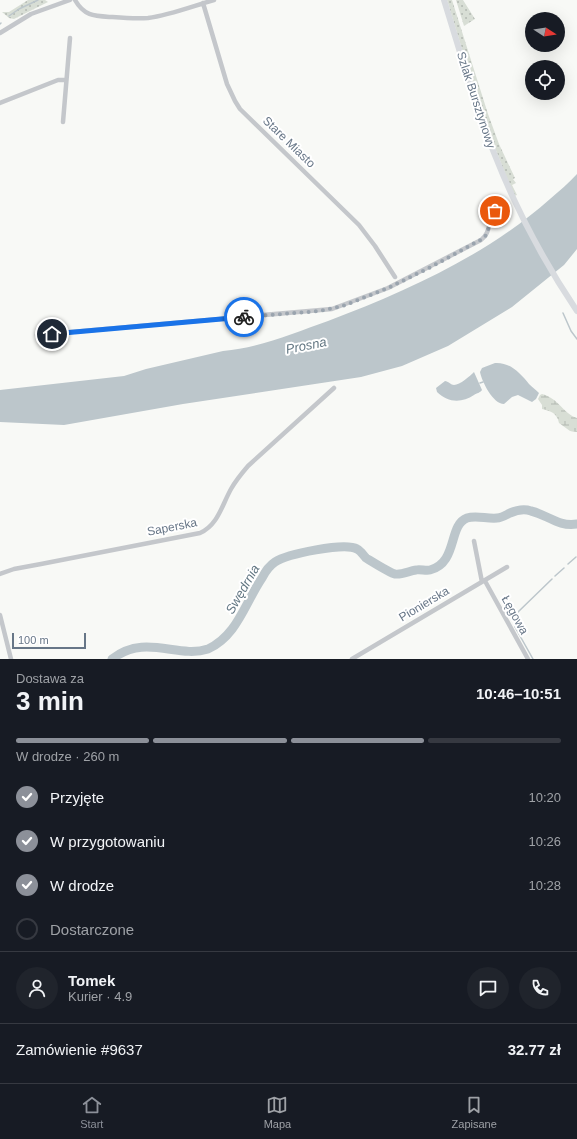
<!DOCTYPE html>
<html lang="pl">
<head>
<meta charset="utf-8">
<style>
	:root { --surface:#171b24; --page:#20242c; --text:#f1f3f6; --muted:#9ea1a6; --line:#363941; --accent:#8c9099 }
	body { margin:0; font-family:Helvetica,sans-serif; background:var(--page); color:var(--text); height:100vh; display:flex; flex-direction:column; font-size:15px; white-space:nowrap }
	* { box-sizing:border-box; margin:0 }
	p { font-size:13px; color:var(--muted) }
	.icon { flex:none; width:22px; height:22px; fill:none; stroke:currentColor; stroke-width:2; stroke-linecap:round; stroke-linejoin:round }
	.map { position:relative; height:659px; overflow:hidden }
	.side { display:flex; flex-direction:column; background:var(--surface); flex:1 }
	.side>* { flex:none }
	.needle { width:26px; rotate:102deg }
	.controls { position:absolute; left:525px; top:12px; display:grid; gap:8px }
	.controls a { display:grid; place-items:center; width:40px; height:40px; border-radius:50%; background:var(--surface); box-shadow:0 4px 16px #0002; font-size:20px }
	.scale { position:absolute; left:12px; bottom:10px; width:74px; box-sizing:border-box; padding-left:4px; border:2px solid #677687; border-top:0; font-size:11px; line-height:14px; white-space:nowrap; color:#677687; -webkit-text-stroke:3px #fff; paint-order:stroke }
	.pin { position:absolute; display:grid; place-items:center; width:34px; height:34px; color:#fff; margin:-17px; border:2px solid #fff; border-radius:50%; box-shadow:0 1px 4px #0007 }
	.courier { position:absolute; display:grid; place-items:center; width:40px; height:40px; margin:-20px; border:3px solid #1a73e8; border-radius:50%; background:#fff; color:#222; box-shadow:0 1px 5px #0007 }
	.overview em { font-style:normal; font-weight:700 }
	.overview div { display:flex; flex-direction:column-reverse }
	.overview { display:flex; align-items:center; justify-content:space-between; height:68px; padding:0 16px }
	h1 { font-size:26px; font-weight:700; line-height:30px }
	.bar { display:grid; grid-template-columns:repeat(4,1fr); gap:6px 4px; align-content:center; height:48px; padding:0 16px }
	.bar i { height:5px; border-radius:3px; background:var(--line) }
	.bar .selected { background:var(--accent) }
	.bar p { grid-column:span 4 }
	.line { display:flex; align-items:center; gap:10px; padding:0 16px; border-top:1px solid var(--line) }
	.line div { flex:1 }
	.round { display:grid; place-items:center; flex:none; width:42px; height:42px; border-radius:21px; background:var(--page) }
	ol { padding:0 16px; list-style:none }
	li { display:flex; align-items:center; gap:12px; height:44px }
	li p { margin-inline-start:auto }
	li .icon { padding:4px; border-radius:50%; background:var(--accent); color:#fff; stroke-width:4 }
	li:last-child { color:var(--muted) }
	li i { width:22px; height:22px; border:2px solid var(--line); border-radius:50% }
	.tabs { display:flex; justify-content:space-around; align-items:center; height:56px; border-top:1px solid var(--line); background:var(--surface); font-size:11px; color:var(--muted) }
	.tabs a { display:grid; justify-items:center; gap:2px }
	.tabs .selected { color:var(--accent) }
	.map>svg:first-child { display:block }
	.grass { fill:url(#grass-dots) }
	.wetland { fill:url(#wetland-marsh) }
	.water { fill:#bcc6cb }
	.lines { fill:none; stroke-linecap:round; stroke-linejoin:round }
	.stream { stroke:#bcc6cb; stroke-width:1.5 }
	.river { stroke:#bcc6cb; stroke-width:9 }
	.street { stroke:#c4c7cb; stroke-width:4.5 }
	.secondary { stroke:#d8dbdf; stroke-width:6 }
	.done { stroke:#9aa4ae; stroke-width:4; stroke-dasharray:0 7.2 }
	.route { stroke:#1a73e8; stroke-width:5 }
	.labels { text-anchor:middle; stroke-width:4; stroke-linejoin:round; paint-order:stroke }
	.street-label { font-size:12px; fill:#677687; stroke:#fff }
	.water-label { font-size:13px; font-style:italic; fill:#637783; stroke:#fff }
</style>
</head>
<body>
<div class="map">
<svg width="577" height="659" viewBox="0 0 577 659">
	<defs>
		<pattern id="grass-dots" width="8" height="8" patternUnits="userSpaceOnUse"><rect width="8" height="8" fill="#d8ded5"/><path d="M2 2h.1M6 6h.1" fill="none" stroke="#b3b9b2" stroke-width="1.8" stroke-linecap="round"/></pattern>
		<pattern id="wetland-marsh" width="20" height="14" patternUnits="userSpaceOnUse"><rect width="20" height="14" fill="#d8ded5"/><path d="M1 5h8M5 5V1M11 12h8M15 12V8" fill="none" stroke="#b3b9b2"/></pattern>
	</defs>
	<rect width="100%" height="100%" fill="#f8f9f6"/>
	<path class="grass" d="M28 0H45L48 2 14 19 9 18 2 12H9Z
		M447 0H452L488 114 499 144 515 178 513 179 516 183 512 185 517 195 514 196 482 115Z
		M456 0H463L475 19 464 26Z"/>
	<path class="wetland" d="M542 394C560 399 562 413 577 418V432L570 431 559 423C557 413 551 411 542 409V405L538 399 540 395Z"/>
	<path class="water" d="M577 174V249L564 265 512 307 448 346 402 366 361 377 183 404 64 425 0 422V390L124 376 146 369 223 351C259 348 294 333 328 321 407 291 487 255 550 199 559 191 569 183 577 174Z
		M495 363C510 362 520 373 529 384 532 387 536 390 539 393L536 399 532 402 518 395 512 397 504 404C493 404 482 382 480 372L482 368Z
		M474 372 482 390C480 393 477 393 474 395 462 403 448 403 437 392L436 388 445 381C448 381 451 385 454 385 460 385 470 376 474 372Z"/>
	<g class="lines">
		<path class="stream" d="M9 16 19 9 38 0
			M0 24 1 23
			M563 313 571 331 577 339
			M480 383 483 382
			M568 564 576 557
			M555 576 564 568
			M517 614 518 612 552 579
			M519 619 515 627 533 659"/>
		<path class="river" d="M112 659C146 633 177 659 208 649 237 636 245 603 262 578 265 572 269 566 275 562 287 554 345 542 357 549 361 551 363 555 366 558 371 561 390 573 395 574 402 575 409 571 416 570 420 569 426 571 430 570 458 563 448 525 467 518 476 515 487 519 497 518 502 518 506 515 510 513 517 510 525 509 531 511 548 515 558 527 577 524"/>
		<path class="street" d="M75 0C84 16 94 16 111 17 124 18 136 19 148 18 170 15 193 6 214 0
			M203 3 227 84 235 101 240 109 359 225 375 246 395 277
			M0 33 31 14 70 0
			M0 103 58 80H66
			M63 122 70 38
			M37 335 332 309 388 288 481 240C491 233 488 220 495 211
			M474 541 482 582
			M0 574 14 569 41 564 200 533C218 525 222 505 231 489 236 480 242 473 248 466L334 388
			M485 581 528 659
			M0 615 11 659
			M352 659 507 567"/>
		<path class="secondary" d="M444 0C460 51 474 103 494 153 516 209 544 262 577 311"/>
	</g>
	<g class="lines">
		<path class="done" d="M244 317 320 311 343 306 388 288 431 267 484 238C490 230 489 219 495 211"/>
		<path class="route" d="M52 334 244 317"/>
	</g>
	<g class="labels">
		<g class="street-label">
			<text transform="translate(476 100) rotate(72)" y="4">Szlak Bursztynowy</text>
			<text transform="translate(289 142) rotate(44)" y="4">Stare Miasto</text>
			<text transform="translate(172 527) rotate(-11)" y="4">Saperska</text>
			<text transform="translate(424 604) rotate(-31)" y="4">Pionierska</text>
			<text transform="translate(515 615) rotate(61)" y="4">Łęgowa</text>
		</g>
		<g class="water-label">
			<text transform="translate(306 345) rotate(-11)" y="5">Prosna</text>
			<text transform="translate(242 589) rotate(-60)" y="5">Swędrnia</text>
		</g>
	</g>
</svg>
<div class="controls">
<a><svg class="needle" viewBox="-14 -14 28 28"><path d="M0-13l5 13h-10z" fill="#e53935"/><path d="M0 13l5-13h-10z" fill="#9ea1a6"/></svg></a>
<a><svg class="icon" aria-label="locate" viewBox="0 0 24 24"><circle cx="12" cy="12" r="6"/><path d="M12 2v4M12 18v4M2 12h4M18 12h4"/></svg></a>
</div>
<div class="scale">100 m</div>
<div class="pin" style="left:495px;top:211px;background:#ea580c"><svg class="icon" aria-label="bag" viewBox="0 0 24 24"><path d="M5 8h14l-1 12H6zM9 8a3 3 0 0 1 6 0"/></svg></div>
<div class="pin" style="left:52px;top:334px;background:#1f2937"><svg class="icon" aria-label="home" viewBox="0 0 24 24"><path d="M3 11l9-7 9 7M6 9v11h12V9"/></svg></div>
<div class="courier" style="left:244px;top:317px"><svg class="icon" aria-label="bike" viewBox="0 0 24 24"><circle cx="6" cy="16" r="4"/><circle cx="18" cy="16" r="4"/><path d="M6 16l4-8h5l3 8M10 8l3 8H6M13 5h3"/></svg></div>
</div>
<section class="side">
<div class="overview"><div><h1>3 min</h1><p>Dostawa za</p></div><em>10:46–10:51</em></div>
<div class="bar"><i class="selected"></i><i class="selected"></i><i class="selected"></i><i></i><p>W drodze · 260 m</p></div>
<ol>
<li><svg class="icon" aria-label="check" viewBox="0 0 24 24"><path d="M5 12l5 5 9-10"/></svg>Przyjęte<p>10:20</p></li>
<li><svg class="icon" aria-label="check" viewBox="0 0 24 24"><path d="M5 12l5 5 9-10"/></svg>W przygotowaniu<p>10:26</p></li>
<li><svg class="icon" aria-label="check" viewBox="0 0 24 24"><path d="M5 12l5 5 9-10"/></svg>W drodze<p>10:28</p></li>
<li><i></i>Dostarczone</li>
</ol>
<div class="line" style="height:72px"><a class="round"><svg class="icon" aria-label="person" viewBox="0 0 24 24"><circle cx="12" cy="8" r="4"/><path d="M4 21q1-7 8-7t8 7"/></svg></a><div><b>Tomek</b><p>Kurier · 4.9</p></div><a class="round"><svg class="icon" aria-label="chat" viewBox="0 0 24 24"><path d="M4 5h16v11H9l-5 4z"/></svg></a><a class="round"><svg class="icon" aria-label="phone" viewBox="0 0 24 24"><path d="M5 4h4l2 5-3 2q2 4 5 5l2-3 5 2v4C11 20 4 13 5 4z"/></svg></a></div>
<div class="line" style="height:52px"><div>Zamówienie #9637</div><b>32.77 zł</b></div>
</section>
<nav class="tabs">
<a class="selected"><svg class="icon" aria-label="home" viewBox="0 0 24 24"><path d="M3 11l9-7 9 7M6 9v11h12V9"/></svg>Start</a>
<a><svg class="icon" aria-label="map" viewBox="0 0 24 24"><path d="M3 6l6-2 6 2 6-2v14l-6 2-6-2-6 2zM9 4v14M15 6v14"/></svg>Mapa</a>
<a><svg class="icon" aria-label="saved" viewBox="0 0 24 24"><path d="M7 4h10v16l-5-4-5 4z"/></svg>Zapisane</a>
</nav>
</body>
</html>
